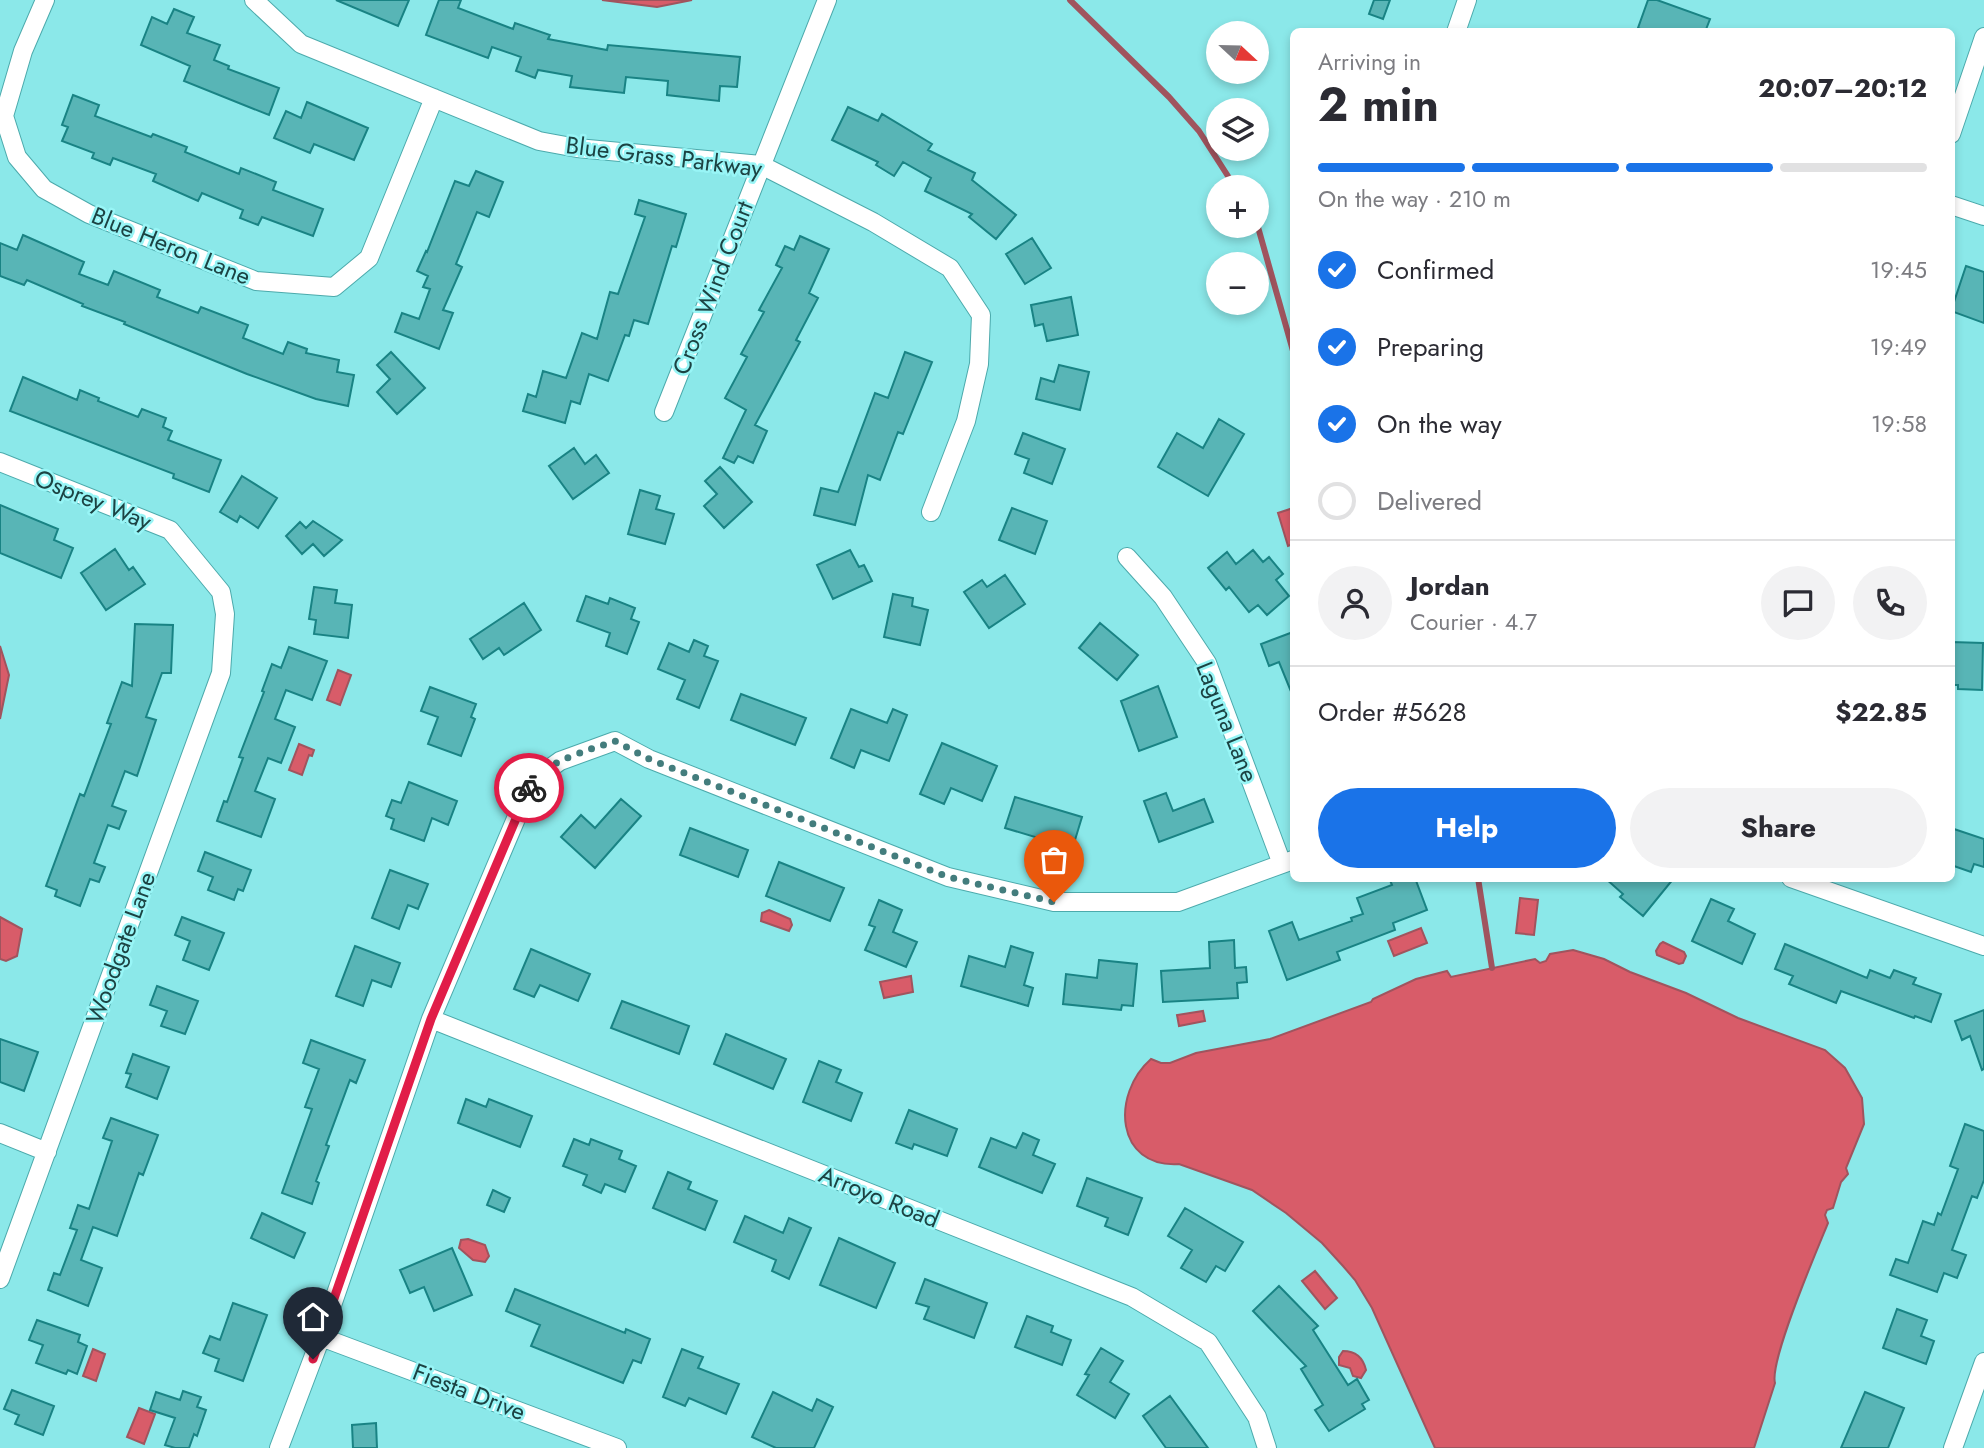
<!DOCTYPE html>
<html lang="en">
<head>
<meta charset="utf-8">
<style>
	:root { --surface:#fff; --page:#f2f2f3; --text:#2b2b33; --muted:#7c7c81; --line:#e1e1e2; --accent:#1a73e8 }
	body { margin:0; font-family:Jost,sans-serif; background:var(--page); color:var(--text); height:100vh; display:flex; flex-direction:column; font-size:26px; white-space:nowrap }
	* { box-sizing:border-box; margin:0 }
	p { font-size:23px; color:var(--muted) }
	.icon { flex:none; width:38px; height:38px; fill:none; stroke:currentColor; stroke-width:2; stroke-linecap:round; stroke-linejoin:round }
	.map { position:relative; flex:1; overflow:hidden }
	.drawer { position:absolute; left:1290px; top:28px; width:665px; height:854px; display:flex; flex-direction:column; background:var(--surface); border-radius:10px; box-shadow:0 4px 10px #0003 }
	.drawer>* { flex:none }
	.needle { width:46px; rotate:112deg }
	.fabs { position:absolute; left:1206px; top:21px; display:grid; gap:14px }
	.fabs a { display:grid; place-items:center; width:63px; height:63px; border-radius:50%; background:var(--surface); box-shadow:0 4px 10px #0003; font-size:35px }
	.pin { position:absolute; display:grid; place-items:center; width:60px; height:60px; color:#fff; margin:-72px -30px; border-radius:50% 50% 50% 0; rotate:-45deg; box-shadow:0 0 7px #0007 }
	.pin .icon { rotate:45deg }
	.courier { position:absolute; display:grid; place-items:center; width:70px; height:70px; margin:-35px; border:5px solid #e11d48; border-radius:50%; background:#fff; color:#222; box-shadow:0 2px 9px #0007 }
	.head em { font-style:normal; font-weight:700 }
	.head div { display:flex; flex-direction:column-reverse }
	.head { display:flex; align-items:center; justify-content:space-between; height:119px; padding:0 28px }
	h1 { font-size:46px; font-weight:700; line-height:52px }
	.bar { display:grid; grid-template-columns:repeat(4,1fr); gap:10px 7px; align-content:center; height:84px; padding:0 28px }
	.bar i { height:9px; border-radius:5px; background:var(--line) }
	.bar .current { background:var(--accent) }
	.bar p { grid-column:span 4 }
	.line { display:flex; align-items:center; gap:18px; padding:0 28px; border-top:2px solid var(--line) }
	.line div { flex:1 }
	.round { display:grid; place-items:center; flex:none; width:74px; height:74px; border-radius:37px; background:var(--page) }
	ol { padding:0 28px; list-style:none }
	li { display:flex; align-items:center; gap:21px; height:77px }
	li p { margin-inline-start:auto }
	li .icon { padding:7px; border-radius:50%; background:var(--accent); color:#fff; stroke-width:4 }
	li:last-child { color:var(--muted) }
	li i { width:38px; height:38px; border:4px solid var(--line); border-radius:50% }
	.cta { display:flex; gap:14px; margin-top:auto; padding:14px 28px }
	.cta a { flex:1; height:80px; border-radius:42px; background:var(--accent); color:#fff; font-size:28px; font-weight:700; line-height:80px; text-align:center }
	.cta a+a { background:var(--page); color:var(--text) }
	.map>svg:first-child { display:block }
	.water { fill:#d85c69; stroke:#a0545e; stroke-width:2 }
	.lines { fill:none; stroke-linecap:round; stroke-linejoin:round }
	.stream { stroke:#a0545e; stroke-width:6 }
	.building { fill:#58b5b6; stroke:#198384; stroke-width:2 }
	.street-casing { stroke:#4caaac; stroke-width:20 }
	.street { stroke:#fff; stroke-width:18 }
	.done { stroke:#437d7d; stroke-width:7; stroke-dasharray:0 12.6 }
	.route { stroke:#e11d48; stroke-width:9 }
	.labels { text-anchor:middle; stroke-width:5; stroke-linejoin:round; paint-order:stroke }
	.street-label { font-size:24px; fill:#1c4343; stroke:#98f5f6 }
</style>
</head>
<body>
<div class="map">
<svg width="1984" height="1448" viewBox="0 0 1984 1448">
	<rect width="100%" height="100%" fill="#8be8e9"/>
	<path class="water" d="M602 0H692L657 7Z
		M1293 508V544L1288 546 1278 513Z
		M0 646 9 675 0 719Z
		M338 670 351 675 340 705 327 700Z
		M299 744 314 750 312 756 309 755 302 775 289 770Z
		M1520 898 1538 900 1534 935 1516 933Z
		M769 910 790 919 792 925 789 931 761 921 762 913Z
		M0 917 22 929 17 956 6 961 0 959Z
		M1421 928 1427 943 1394 956 1388 941Z
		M1663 942 1684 952 1686 956 1683 963 1679 964 1657 955 1656 951 1660 944Z
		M1573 950 1604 959 1630 972 1686 993 1738 1018 1825 1050 1845 1068 1862 1098 1864 1124 1846 1168 1848 1174 1841 1182 1833 1208 1827 1210 1825 1215 1828 1223C1817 1250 1769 1361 1775 1383L1754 1448H1435L1372 1308 1355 1280 1343 1266 1322 1243 1286 1213 1252 1190 1179 1164C1115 1168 1111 1094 1151 1059L1161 1063H1170L1196 1053 1270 1039 1371 1002 1373 999 1416 979 1447 971 1451 977 1535 959 1540 963 1546 961 1550 954Z
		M911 976 913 992 884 998 880 982Z
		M1203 1011 1205 1021 1179 1026 1177 1015Z
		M468 1239 485 1245 489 1256 485 1262 473 1260 459 1248 461 1240Z
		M1315 1271 1337 1298 1325 1309 1302 1281Z
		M93 1349 105 1354 96 1381 83 1376Z
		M1343 1351C1356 1351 1363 1357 1366 1370L1361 1378 1353 1376 1350 1368 1339 1365V1357Z
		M139 1408 155 1414 144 1444 127 1437Z"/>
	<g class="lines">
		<path class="stream" d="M1070 0 1169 97 1199 131 1235 187
			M1256 220 1293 351
			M1478 878 1492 968"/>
	</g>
	<path class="building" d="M336 0H409L398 26Z
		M439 0H461L458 8 513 29 515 23 550 35 548 39 607 50 608 45 740 57 737 87 720 86 719 101 667 95 668 81 626 77 624 93 570 87 572 76 538 70 535 78 516 71 521 57 492 47 488 58 426 35Z
		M1374 0H1390L1383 19 1369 14Z
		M1648 0H1657L1710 19 1705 32H1647L1638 28Z
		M174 9 194 17 187 33 220 45 214 60 229 66 228 69 279 88 269 115 184 81 190 66 141 45 152 17 167 24Z
		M73 95 99 105 95 116 151 137 153 134 187 147 185 152 239 174 241 168 276 182 273 190 323 209 313 236 262 217 258 225 240 218 243 210 202 193 198 201 153 181 156 174 113 158 110 165 92 158 94 153 62 141 68 127 62 125Z
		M307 102 368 128 354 160 314 144 310 153 274 138 286 111 301 118Z
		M848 107 878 121 882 114 932 144 928 150 975 173 972 180 1016 215 996 239 969 217 972 214 925 191 931 178 903 162 894 176 876 165 878 162 832 140Z
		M476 171 503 182 489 217 477 212 456 264 462 267 443 310 453 313 439 349 395 332 402 313 419 319 430 289 423 287 428 276 417 271 426 251 427 252 455 181 469 186Z
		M639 200 686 214 676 247 672 246 648 324 634 320 629 336 625 335 608 381 589 374 580 404 571 401 565 423 523 411 528 394 536 397 543 371 566 378 582 333 597 339 610 292 618 294 645 217 635 214Z
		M23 235 84 262 79 274 108 285 114 271 160 290 157 297 198 313 201 307 248 325 243 338 283 354 288 342 307 349 306 353 339 360 337 372 354 375 348 406 316 399 247 374 124 324 125 322 82 306 83 304 27 280 24 285 0 276V243L17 250Z
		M800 236 829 249 809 293 818 298 796 340 800 342 755 425 767 431 753 463 738 456 734 463 723 458 746 410 725 398 747 357 741 354 764 312 759 310 782 268 776 265 785 246 794 250Z
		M1032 238 1051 268 1025 284 1006 254Z
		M1966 266 1984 272V323L1951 311Z
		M1071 297 1078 335 1047 341 1043 324 1035 326 1031 305Z
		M391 352 425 388 397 414 377 392 390 379 377 365Z
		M905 352 932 362 903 434 898 432 880 480 868 475 855 525 814 515 821 488 838 492 875 393 888 398Z
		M1059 365 1089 372 1080 410 1036 399 1041 378 1054 382Z
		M23 377 77 400 80 390 99 398 98 401 138 417 142 409 166 418 163 427 172 431 168 440 221 460 209 492 173 478 174 474 10 411Z
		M1219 419 1244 434 1208 496 1158 467 1177 433 1203 448Z
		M1023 433 1065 449 1052 484 1024 473 1029 459 1015 454Z
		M574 448 585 464 596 455 609 473 573 499 549 466Z
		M720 467 752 502 724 528 704 506 717 494 705 481Z
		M242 476 277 498 258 528 240 516 237 522 220 512Z
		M640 490 660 496 656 509 674 514 665 544 628 534Z
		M0 505 58 529 54 540 73 548 61 578 0 553Z
		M1012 508 1047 521 1035 554 999 540Z
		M313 521 342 540 324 556 313 544 302 554 286 536 300 522 306 528Z
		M115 549 129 570 133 567 145 584 106 610 81 573Z
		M850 550 859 567 864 565 872 581 833 599 817 565Z
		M1253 550 1263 562 1269 557 1283 574 1276 580 1289 596 1267 615 1258 605 1249 612 1229 587 1226 590 1208 568 1227 552 1236 564Z
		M1005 575 1025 604 989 628 964 592 982 580 987 587Z
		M314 587 337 590 335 603 352 605 348 638 314 634 316 620 309 619Z
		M893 594 913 598 912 606 928 610 920 645 884 637Z
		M586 596 608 604 610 598 635 608 631 619 639 622 627 654 606 646 610 633 577 621Z
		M524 603 541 630 504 655 499 648 483 659 470 639Z
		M1100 623 1138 655 1117 680 1079 648Z
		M135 624 173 625 171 673H162L146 717 156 720 137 776 125 771 112 806 126 811 119 829 108 825 94 863 105 867 99 882 90 879 80 906 55 896 57 890 46 886 80 794 84 796 111 724 107 723 122 682 132 686Z
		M1293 632V694H1292L1279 662 1269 666 1261 644Z
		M694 640 708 646 704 656 718 661 699 708 677 699 685 680 658 669 669 643 689 652Z
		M1951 642 1983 643 1982 690 1958 689V685H1951Z
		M289 647 327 661 312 700 286 690 275 719 295 727 281 763 268 758 255 791 275 799 261 837 217 821 224 801 227 802 243 758 239 757 264 692 262 691 272 664 281 668Z
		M1158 686 1177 737 1139 751 1121 701Z
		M430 687 476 704 471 717 475 719 461 756 428 744 438 717 421 711Z
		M741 694 806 718 795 745 731 720Z
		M851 709 887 723 893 709 907 715 889 761 861 750 854 768 831 758Z
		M942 743 997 766 982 801 951 788 944 804 920 794Z
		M409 782 457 801 448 825 432 818 424 841 391 829 394 819 386 816 392 800 401 803Z
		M1166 793 1173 811 1204 799 1213 822 1159 842 1144 801Z
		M1015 797 1082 817 1075 840 1057 834 1055 843 1005 828Z
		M621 799 641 816 595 868 561 837 581 815 595 828Z
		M690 828 748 850 738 877 680 855Z
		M1951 828 1984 839V867L1974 864 1971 872 1951 865Z
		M205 852 251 870 243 891 238 889 234 900 208 890 213 877 198 871Z
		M779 862 844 888 830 921 766 896Z
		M390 870 428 884 418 909 408 905 399 929 372 918Z
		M1389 878H1415L1427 910 1393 923 1395 930 1337 952 1340 960 1287 980 1269 931 1292 922 1299 940 1352 921 1351 918 1363 914 1357 898 1392 885Z
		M1605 878H1674L1643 916 1620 897 1623 894Z
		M1711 899 1734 909 1728 921 1755 934 1742 964 1692 941Z
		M879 900 902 910 893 932 917 942 906 967 865 950 875 927 869 925Z
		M182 917 224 933 209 970 183 960 190 941 175 935Z
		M1234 940 1235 968 1246 967 1247 982 1237 983 1238 998 1163 1002 1161 971 1210 968 1209 942Z
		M1785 944 1867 978 1870 970 1890 978 1894 970 1916 978 1913 984 1941 994 1931 1022 1915 1016 1914 1018 1841 991 1836 1003 1789 984 1793 976 1775 969Z
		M355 946 400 963 391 987 372 980 363 1006 336 996Z
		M1011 946 1033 953 1024 985 1033 988 1028 1006 961 986 969 956 1005 967Z
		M531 949 590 974 578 1001 540 985 534 997 514 989Z
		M1099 960 1137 964 1133 1006 1122 1005 1121 1010 1063 1004 1066 974 1097 978Z
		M157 986 198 1001 185 1034 161 1026 167 1011 150 1005Z
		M622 1001 689 1026 679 1054 611 1028Z
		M1984 1010V1069L1982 1070 1970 1036 1962 1040 1955 1021Z
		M726 1034 786 1059 773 1089 714 1064Z
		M0 1039 38 1052 24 1091 0 1082Z
		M311 1040 365 1060 356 1083 350 1080 326 1145 329 1146 316 1181 319 1183 312 1204 282 1193 312 1109 305 1107 319 1069 303 1063Z
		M133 1054 169 1067 157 1099 126 1087 131 1074 126 1073Z
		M819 1061 841 1070 836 1082 862 1093 851 1121 803 1102Z
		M466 1099 486 1107 489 1099 532 1116 520 1147 458 1123Z
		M909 1110 957 1129 947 1156 914 1144 912 1149 896 1143Z
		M111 1118 158 1135 143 1175 139 1173 117 1236 93 1227 81 1260 102 1268 88 1306 48 1290 54 1273 60 1275 77 1230 70 1228 78 1205 89 1209 112 1141 103 1138Z
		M1965 1124 1984 1131V1180L1977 1198 1972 1196 1952 1250 1966 1255 1957 1278 1944 1273 1937 1292 1890 1275 1896 1259 1908 1263 1923 1221 1934 1225 1938 1213 1941 1215 1958 1169 1950 1166Z
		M1023 1133 1039 1140 1033 1155 1055 1164 1042 1193 979 1167 991 1138 1016 1148Z
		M574 1139 589 1145 591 1139 622 1151 619 1159 636 1166 625 1192 605 1184 601 1193 583 1185 587 1175 563 1166Z
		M668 1172 691 1182 688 1189 717 1201 705 1230 653 1208Z
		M1087 1178 1142 1198 1128 1235 1105 1226 1108 1218 1077 1206Z
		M493 1190 510 1198 504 1212 487 1205Z
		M1185 1208 1243 1242 1225 1271 1216 1266 1206 1282 1181 1268 1192 1250 1168 1236Z
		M262 1213 305 1233 294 1258 251 1238Z
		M745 1216 783 1233 789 1218 811 1228 789 1279 772 1271 776 1260 734 1242Z
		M839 1238 895 1263 876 1308 820 1285Z
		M452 1248 472 1295 434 1311 424 1287 410 1293 400 1270Z
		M925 1279 987 1303 974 1338 924 1319 929 1307 916 1303Z
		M1279 1286 1318 1326 1313 1330 1348 1385 1357 1379 1369 1400 1362 1404 1365 1409 1329 1431 1315 1410 1323 1405 1301 1369 1306 1366 1253 1311Z
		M515 1289 625 1333 626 1329 650 1339 641 1363 633 1360 623 1383 531 1346 540 1325 506 1311Z
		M233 1303 267 1315 243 1381 215 1371 219 1359 203 1353 210 1336 220 1340Z
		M1897 1309 1927 1320 1921 1336 1934 1341 1926 1364 1883 1348Z
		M1027 1316 1053 1326 1051 1332 1071 1340 1062 1365 1015 1347Z
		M37 1320 80 1335 78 1342 87 1346 77 1374 68 1370 66 1374 36 1363 43 1345 29 1340Z
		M1101 1348 1123 1361 1110 1382 1129 1394 1115 1418 1077 1395 1089 1375 1085 1374Z
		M682 1349 703 1357 698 1368 739 1384 726 1414 689 1398 685 1406 663 1397Z
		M12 1390 54 1406 43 1435 15 1424 19 1415 4 1409Z
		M183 1391 201 1397 197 1407 206 1410 197 1436 194 1434 189 1448H175L165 1445 175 1418 150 1410 156 1392 180 1400Z
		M773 1392 812 1411 817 1399 833 1407 814 1448H776L752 1437Z
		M1865 1392 1904 1408 1888 1448H1841Z
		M1170 1396 1208 1448H1166L1143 1416Z
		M376 1423 377 1448H353L352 1425Z"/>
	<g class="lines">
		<g class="street-casing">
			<path id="street" d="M45 0 23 51 4 116 17 157 44 189 89 214 256 281 334 287 369 258 434 98
				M254 0 301 44 539 141 577 148 761 165 873 222 950 268 981 315 979 364 966 421 931 512
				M1456 32 1467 0
				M1951 134 1984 37
				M1951 205 1984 216
				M664 412 827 0
				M0 462 170 530 221 592 225 614 221 673 0 1279
				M1127 557 1163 597 1207 663 1282 864
				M1791 878 1984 946
				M431 1019 1132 1297 1208 1342 1257 1417 1267 1448
				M0 1133 47 1152
				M321 1337 617 1448
				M279 1448 321 1337 431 1019 532 781 560 761 615 741 649 759 948 877 1054 902H1178L1293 860
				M1953 1448 1984 1362"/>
		</g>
		<use href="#street" class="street"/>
	</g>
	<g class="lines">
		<path class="done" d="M529 788C540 762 590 750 615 741L649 759 948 877 1054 902"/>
		<path class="route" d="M313 1359 431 1019 529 788"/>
	</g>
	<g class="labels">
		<g class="street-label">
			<text transform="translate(664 157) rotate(7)" y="8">Blue Grass Parkway</text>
			<text transform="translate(171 246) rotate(22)" y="8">Blue Heron Lane</text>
			<text transform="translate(713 288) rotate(-69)" y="8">Cross Wind Court</text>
			<text transform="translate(93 500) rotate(22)" y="8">Osprey Way</text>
			<text transform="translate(1227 722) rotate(68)" y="8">Laguna Lane</text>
			<text transform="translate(121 948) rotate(-70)" y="8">Woodgate Lane</text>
			<text transform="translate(879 1197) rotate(22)" y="8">Arroyo Road</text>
			<text transform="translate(469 1392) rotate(21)" y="8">Fiesta Drive</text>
		</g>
	</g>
</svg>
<div class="fabs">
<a><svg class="needle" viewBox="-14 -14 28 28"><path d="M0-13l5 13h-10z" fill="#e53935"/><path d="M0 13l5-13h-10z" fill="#7c7c81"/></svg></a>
<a><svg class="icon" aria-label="layers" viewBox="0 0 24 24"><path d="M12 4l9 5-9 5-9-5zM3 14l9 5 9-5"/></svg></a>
<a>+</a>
<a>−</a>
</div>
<div class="pin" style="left:1054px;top:902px;background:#ea580c"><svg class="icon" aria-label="bag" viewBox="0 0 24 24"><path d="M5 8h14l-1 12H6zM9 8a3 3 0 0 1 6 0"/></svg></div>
<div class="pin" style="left:313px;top:1359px;background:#1f2937"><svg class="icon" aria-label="home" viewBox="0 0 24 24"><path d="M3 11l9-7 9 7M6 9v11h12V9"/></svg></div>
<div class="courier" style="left:529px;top:788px"><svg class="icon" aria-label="bike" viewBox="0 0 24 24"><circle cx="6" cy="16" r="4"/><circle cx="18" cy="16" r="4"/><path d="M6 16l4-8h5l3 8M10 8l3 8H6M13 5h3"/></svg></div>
<section class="drawer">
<div class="head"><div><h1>2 min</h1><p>Arriving in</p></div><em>20:07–20:12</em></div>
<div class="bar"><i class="current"></i><i class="current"></i><i class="current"></i><i></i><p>On the way · 210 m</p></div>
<ol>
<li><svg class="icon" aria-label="check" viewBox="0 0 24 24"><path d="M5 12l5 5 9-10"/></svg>Confirmed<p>19:45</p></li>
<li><svg class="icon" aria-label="check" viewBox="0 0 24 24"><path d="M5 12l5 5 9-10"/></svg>Preparing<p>19:49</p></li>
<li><svg class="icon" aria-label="check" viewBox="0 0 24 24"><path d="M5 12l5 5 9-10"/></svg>On the way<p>19:58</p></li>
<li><i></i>Delivered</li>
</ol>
<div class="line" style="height:126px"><a class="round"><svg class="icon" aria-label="person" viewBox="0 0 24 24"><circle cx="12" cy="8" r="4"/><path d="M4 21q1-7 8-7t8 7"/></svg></a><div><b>Jordan</b><p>Courier · 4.7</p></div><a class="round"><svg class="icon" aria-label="chat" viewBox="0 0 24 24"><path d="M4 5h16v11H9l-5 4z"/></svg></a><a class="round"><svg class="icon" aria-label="phone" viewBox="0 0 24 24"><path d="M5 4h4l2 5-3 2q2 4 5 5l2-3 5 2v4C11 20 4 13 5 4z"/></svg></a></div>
<div class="line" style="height:91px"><div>Order #5628</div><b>$22.85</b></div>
<div class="cta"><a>Help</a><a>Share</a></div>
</section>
</div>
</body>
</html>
